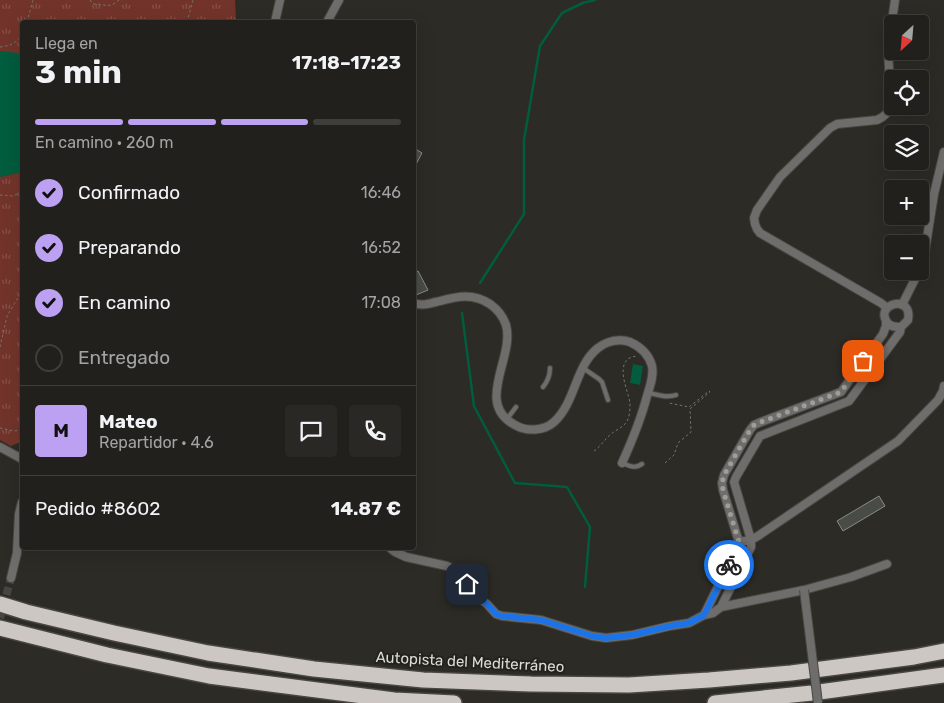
<!DOCTYPE html>
<html lang="es">
<head>
<meta charset="utf-8">
<style>
	:root { --surface:#21201c; --page:#292825; --text:#f1f3f6; --muted:#a2a3a3; --line:#3e3e3b; --accent:#bca0f2 }
	body { margin:0; font-family:Rubik,sans-serif; background:var(--page); color:var(--text); height:100vh; display:flex; flex-direction:column; font-size:19px; white-space:nowrap }
	* { box-sizing:border-box; margin:0 }
	p { font-size:16px; color:var(--muted) }
	.icon { flex:none; width:28px; height:28px; fill:none; stroke:currentColor; stroke-width:2; stroke-linecap:round; stroke-linejoin:round }
	.map { position:relative; flex:1; overflow:hidden }
	.drawer { position:absolute; left:20px; top:20px; width:396px; height:530px; display:flex; flex-direction:column; background:var(--surface); border-radius:5px; box-shadow:0 5px 20px #0002,0 0 0 1px var(--line) }
	.drawer>* { flex:none }
	.needle { width:32px; rotate:206deg }
	.tools { position:absolute; left:884px; top:15px; display:grid; gap:10px }
	.tools a { display:grid; place-items:center; width:45px; height:45px; border-radius:5px; background:var(--surface); box-shadow:0 5px 20px #0002,0 0 0 1px var(--line); font-size:25px }
	.pin { position:absolute; display:grid; place-items:center; width:42px; height:42px; color:#fff; margin:-21px; border-radius:10px; box-shadow:0 2px 8px #0006 }
	.courier { position:absolute; display:grid; place-items:center; width:50px; height:50px; margin:-25px; border:4px solid #1a73e8; border-radius:50%; background:#fff; color:#222; box-shadow:0 1px 6px #0007 }
	.headline em { font-style:normal; font-weight:700 }
	.headline div { display:flex; flex-direction:column-reverse }
	.headline { display:flex; align-items:center; justify-content:space-between; height:85px; padding:0 15px }
	h1 { font-size:32px; font-weight:700; line-height:38px }
	.bar { display:grid; grid-template-columns:repeat(4,1fr); gap:8px 5px; align-content:center; height:60px; padding:0 15px }
	.bar i { height:6px; border-radius:4px; background:var(--line) }
	.bar .selected { background:var(--accent) }
	.bar p { grid-column:span 4 }
	.line { display:flex; align-items:center; gap:12px; padding:0 15px; border-top:1px solid var(--line) }
	.line div { flex:1 }
	.round { display:grid; place-items:center; flex:none; width:52px; height:52px; border-radius:5px; background:var(--page) }
	ol { padding:0 15px; list-style:none }
	li { display:flex; align-items:center; gap:15px; height:55px }
	li p { margin-inline-start:auto }
	li .icon { padding:5px; border-radius:50%; background:var(--accent); color:#111; stroke-width:4 }
	li:last-child { color:var(--muted) }
	li i { width:28px; height:28px; border:2px solid var(--line); border-radius:50% }
	.map>svg:first-child { display:block }
	.grass { fill:url(#grass-tufts) }
	.water { fill:#025c3e }
	.lines { fill:none; stroke-linecap:round; stroke-linejoin:round }
	.stream { stroke:#025c3e; stroke-width:2.5 }
	.building { fill:#484b46; stroke:#898c86 }
	.street-tunnel { stroke:#464541; stroke-width:8; stroke-dasharray:8 4; stroke-linecap:butt }
	.lane-casing { stroke:#484742; stroke-width:6 }
	.street-casing { stroke:#484742; stroke-width:10 }
	.highway-casing { stroke:#484742; stroke-width:18 }
	.path { stroke:#74736f; stroke-width:1; stroke-dasharray:2.5 2.5; stroke-linecap:butt }
	.lane { stroke:#6f6d6b; stroke-width:4 }
	.street { stroke:#6f6d6b; stroke-width:8 }
	.highway { stroke:#cdc7c3; stroke-width:15 }
	.street-bridge-casing { stroke:#484742; stroke-width:10; stroke-linecap:butt }
	.street-bridge { stroke:#6f6d6b; stroke-width:8 }
	.done { stroke:#9e9d99; stroke-width:5; stroke-dasharray:0 9 }
	.route { stroke:#1a73e8; stroke-width:6 }
	.labels { text-anchor:middle; stroke-width:4; stroke-linejoin:round; paint-order:stroke }
	.street-label { font-size:15px; fill:#dbdbd7; stroke:#23221d }
</style>
</head>
<body>
<div class="map">
<svg width="944" height="703" viewBox="0 0 944 703">
	<defs>
		<pattern id="grass-tufts" width="24" height="20" patternUnits="userSpaceOnUse" patternTransform="scale(1.25)"><rect width="24" height="20" fill="#72342a"/><path d="M3 7l-1-3M5 7V3M7 7l1-3M15 17l-1-3M17 17v-4M19 17l1-3" fill="none" stroke="#865148"/></pattern>
	</defs>
	<rect width="100%" height="100%" fill="#2c2b26"/>
	<path class="grass" d="M0 0H235L236 22H22V441L11 446 0 440Z"/>
	<path class="water" d="M0 51 17 53 22 55V171L18 173 0 177Z
		M633 364 643 366 640 385 630 383Z"/>
	<g class="lines">
		<path class="stream" d="M480 283 524 214V140L540 46 562 13 583 3 595 0
			M462 313 474 406 515 483 567 487 590 527 585 587"/>
	</g>
	<path class="building" d="M414 148 422 153 414 168Z
		M418 271 428 290 416 295 414 290V273Z
		M879 496 885 506 843 531 837 521Z"/>
	<g class="lines">
		<path class="street-tunnel" d="M0 618 11 578"/>
		<g class="lane-casing">
			<path id="lane" d="M583 368 599 379 602 382 608 400
				M543 387C548 381 550 376 550 368
				M649 393C659 395 666 398 676 395
				M507 419 516 407
				M622 463C630 466 635 469 642 464"/>
		</g>
		<g class="street-casing">
			<path id="street" d="M275 22 280 0
				M327 22 339 0
				M920 270 924 257 934 194 944 152
				M414 303C422 306 427 304 436 302 456 297 471 292 490 304 497 309 503 316 506 325 515 358 474 403 515 425 527 432 544 431 554 422 576 402 575 366 598 348 607 341 620 338 630 342 641 347 649 355 652 366 654 376 650 386 647 396 641 419 632 441 622 463
				M902 305 919 271
				M887 308 881 303 760 233 757 229 755 224 754 218 757 210 780 177 830 128 837 124 877 120C886 116 890 111 891 102L888 50 895 0
				M0 447 22 459
				M739 542 751 540 758 536 898 441 938 400 943 391 944 386
				M390 548 395 552 406 557 447 566 455 570 467 584 472 593 487 604 496 614 502 616 541 620 592 636 606 638 632 635 670 626 689 623 704 615 713 613 721 607 804 590 851 577 887 564
				M11 578 17 553 19 514 22 502
				M721 607 751 547V540L734 482 736 477 760 436 849 401 900 332 901 327 908 320C913 293 874 304 887 322 890 327 896 327 901 327
				M704 615 738 546 739 542 723 490 722 483 724 475 750 430 754 425 761 422 841 392 883 334 886 326V321"/>
		</g>
		<g class="highway-casing">
			<path id="highway" d="M0 604 26 612 114 633 208 653 314 669 423 680 531 684 629 685 709 680 791 673 914 657 944 651
				M0 628 107 655 209 676 394 700 454 703
				M715 703 812 693 944 675"/>
		</g>
		<path class="path" d="M90 0 93 4C106 4 109 9 119 0
			M27 22 33 0
			M187 22 193 0
			M0 47C10 46 17 43 22 34
			M0 195 13 196 22 192
			M0 347 7 316 22 291
			M0 428 14 431 22 430
			M594 451C601 446 605 439 611 434 617 429 625 427 628 419 630 414 630 407 630 403 628 390 612 358 637 356
			M665 463 674 455 678 443 691 432 690 409 710 392 709 391 689 407 669 403"/>
		<use href="#lane" class="lane"/>
		<use href="#street" class="street"/>
		<use href="#highway" class="highway"/>
		<g class="street-bridge-casing">
			<path id="street-bridge" d="M804 590 818 703"/>
		</g>
		<use href="#street-bridge" class="street-bridge"/>
	</g>
	<g class="lines">
		<path class="done" d="M729 565 738 546 739 542 723 490 722 483 724 475 750 430 754 425 761 422 841 392 863 361"/>
		<path class="route" d="M467 584 472 593 487 604 496 614 502 616 541 620 592 636 606 638 632 635 670 626 689 623 704 615 729 565"/>
	</g>
	<g class="labels">
		<g class="street-label">
			<text transform="translate(470 662) rotate(3)" y="5">Autopista del Mediterráneo</text>
		</g>
	</g>
</svg>
<div class="tools">
<a><svg class="needle" viewBox="-14 -14 28 28"><path d="M0-13l5 13h-10z" fill="#e53935"/><path d="M0 13l5-13h-10z" fill="#a2a3a3"/></svg></a>
<a><svg class="icon" aria-label="locate" viewBox="0 0 24 24"><circle cx="12" cy="12" r="6"/><path d="M12 2v4M12 18v4M2 12h4M18 12h4"/></svg></a>
<a><svg class="icon" aria-label="layers" viewBox="0 0 24 24"><path d="M12 4l9 5-9 5-9-5zM3 14l9 5 9-5"/></svg></a>
<a>+</a>
<a>−</a>
</div>
<div class="pin" style="left:863px;top:361px;background:#ea580c"><svg class="icon" aria-label="bag" viewBox="0 0 24 24"><path d="M5 8h14l-1 12H6zM9 8a3 3 0 0 1 6 0"/></svg></div>
<div class="pin" style="left:467px;top:584px;background:#1f2937"><svg class="icon" aria-label="home" viewBox="0 0 24 24"><path d="M3 11l9-7 9 7M6 9v11h12V9"/></svg></div>
<div class="courier" style="left:729px;top:565px"><svg class="icon" aria-label="bike" viewBox="0 0 24 24"><circle cx="6" cy="16" r="4"/><circle cx="18" cy="16" r="4"/><path d="M6 16l4-8h5l3 8M10 8l3 8H6M13 5h3"/></svg></div>
<section class="drawer">
<div class="headline"><div><h1>3 min</h1><p>Llega en</p></div><em>17:18–17:23</em></div>
<div class="bar"><i class="selected"></i><i class="selected"></i><i class="selected"></i><i></i><p>En camino · 260 m</p></div>
<ol>
<li><svg class="icon" aria-label="check" viewBox="0 0 24 24"><path d="M5 12l5 5 9-10"/></svg>Confirmado<p>16:46</p></li>
<li><svg class="icon" aria-label="check" viewBox="0 0 24 24"><path d="M5 12l5 5 9-10"/></svg>Preparando<p>16:52</p></li>
<li><svg class="icon" aria-label="check" viewBox="0 0 24 24"><path d="M5 12l5 5 9-10"/></svg>En camino<p>17:08</p></li>
<li><i></i>Entregado</li>
</ol>
<div class="line" style="height:90px"><b class="round" style="background:var(--accent);color:#111">M</b><div><b>Mateo</b><p>Repartidor · 4.6</p></div><a class="round"><svg class="icon" aria-label="chat" viewBox="0 0 24 24"><path d="M4 5h16v11H9l-5 4z"/></svg></a><a class="round"><svg class="icon" aria-label="phone" viewBox="0 0 24 24"><path d="M5 4h4l2 5-3 2q2 4 5 5l2-3 5 2v4C11 20 4 13 5 4z"/></svg></a></div>
<div class="line" style="height:65px"><div>Pedido #8602</div><b>14.87 €</b></div>
</section>
</div>
</body>
</html>
